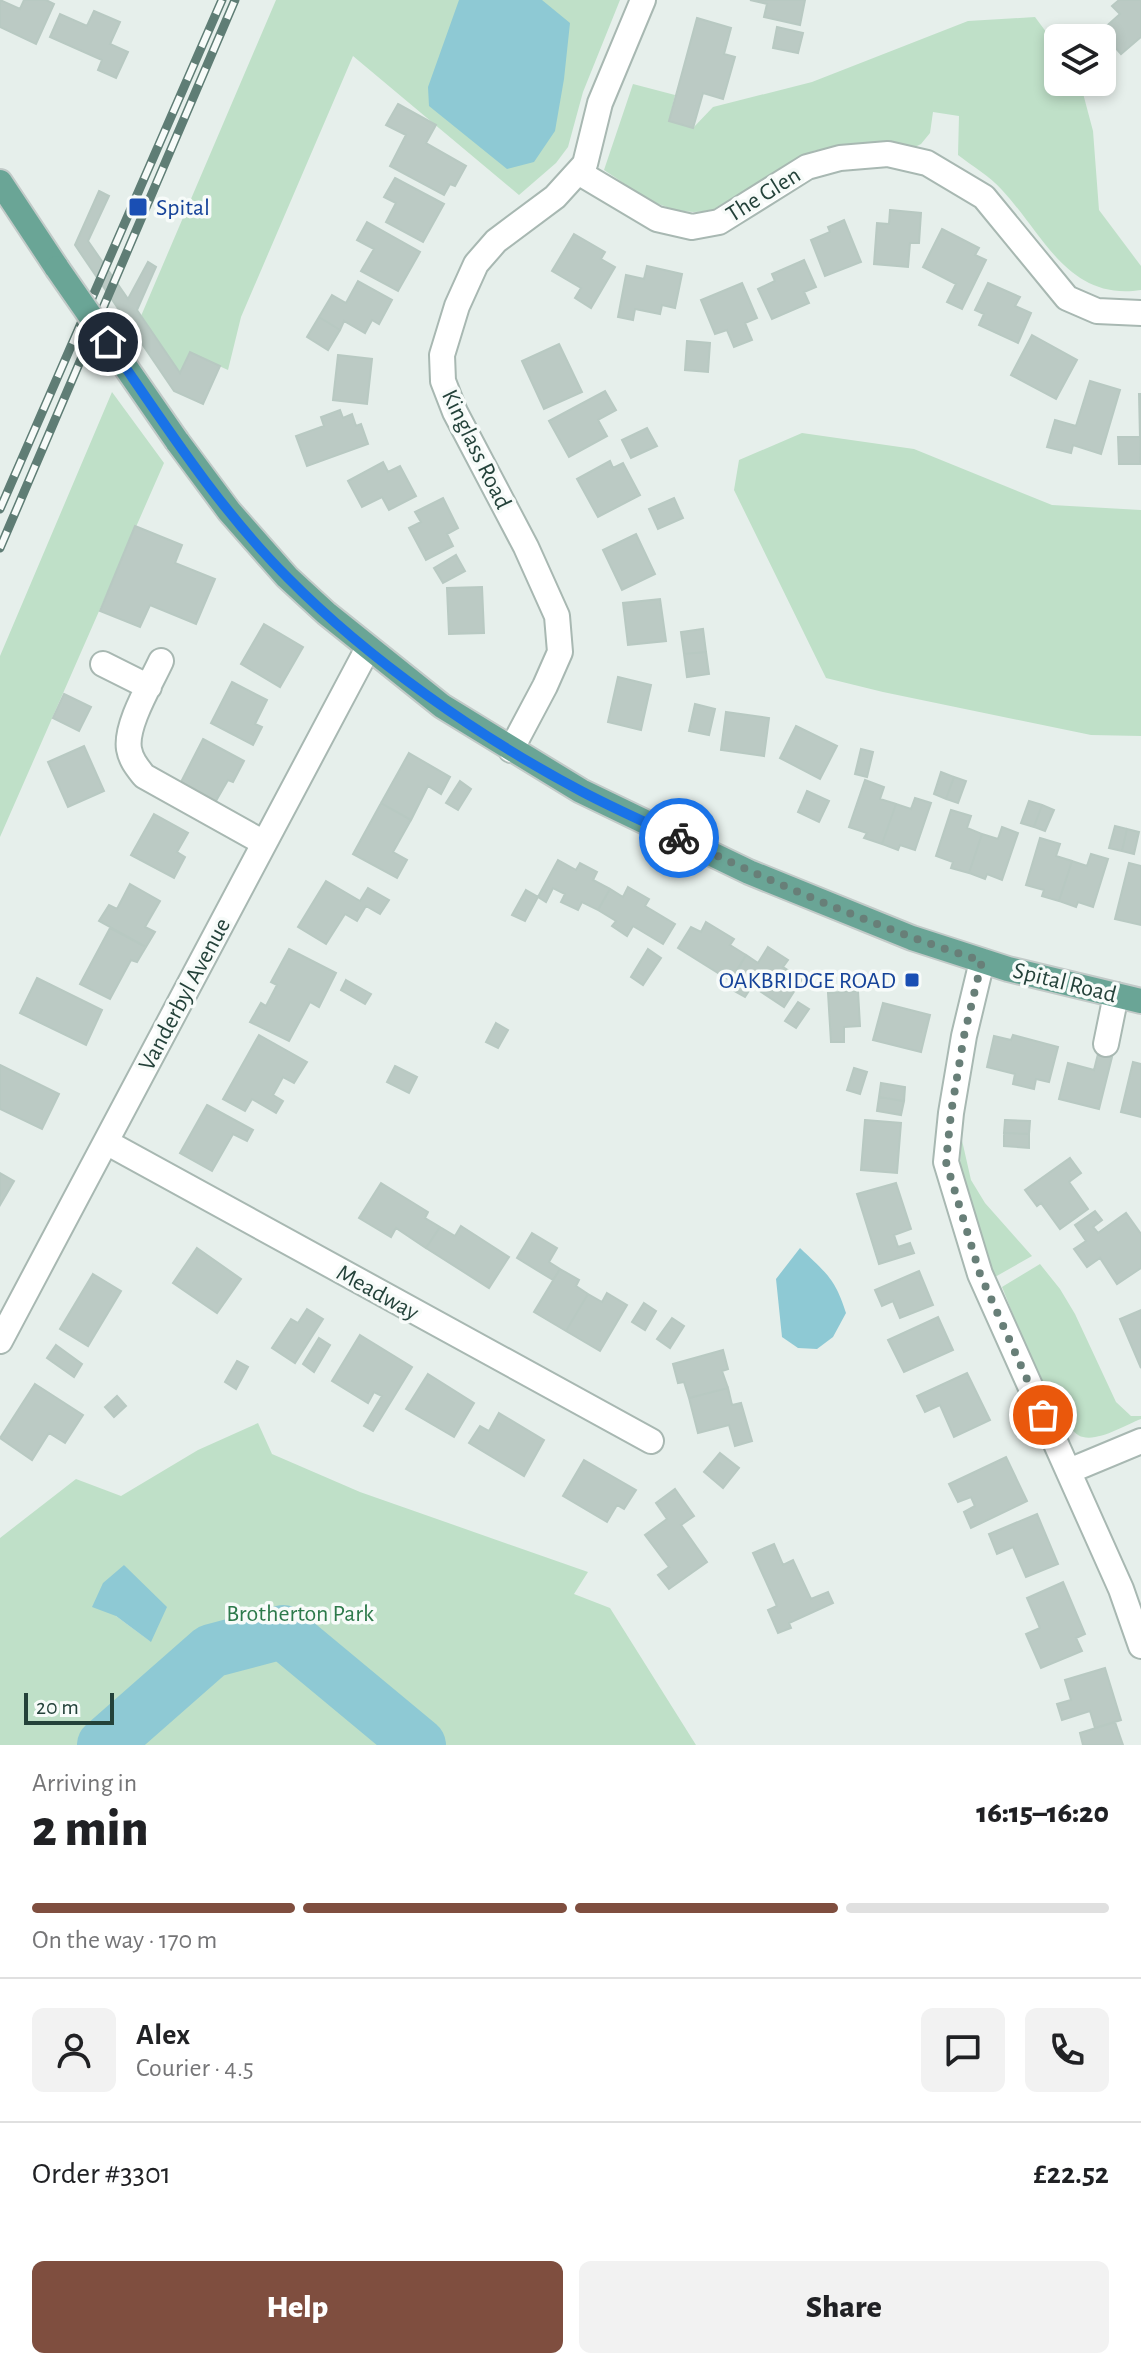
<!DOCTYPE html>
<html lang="en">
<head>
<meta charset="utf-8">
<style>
	:root { --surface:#fff; --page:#f2f2f2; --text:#202124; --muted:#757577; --line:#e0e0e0; --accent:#7f4e3f }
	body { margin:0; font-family:"Alegreya Sans",sans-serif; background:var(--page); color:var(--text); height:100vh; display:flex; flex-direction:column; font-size:30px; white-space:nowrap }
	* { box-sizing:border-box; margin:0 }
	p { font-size:26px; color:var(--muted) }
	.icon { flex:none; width:44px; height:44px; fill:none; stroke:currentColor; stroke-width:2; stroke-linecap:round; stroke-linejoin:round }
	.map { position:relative; height:1745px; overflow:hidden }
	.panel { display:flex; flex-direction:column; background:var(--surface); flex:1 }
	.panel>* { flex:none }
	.fabs { position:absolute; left:1044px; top:24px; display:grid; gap:16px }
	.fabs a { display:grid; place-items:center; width:72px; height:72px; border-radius:12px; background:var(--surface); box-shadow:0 4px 12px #0003; font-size:40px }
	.scale { position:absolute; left:24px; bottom:20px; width:90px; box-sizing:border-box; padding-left:8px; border:4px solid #24423a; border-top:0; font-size:22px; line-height:28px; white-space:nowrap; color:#24423a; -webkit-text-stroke:6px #f7fbf9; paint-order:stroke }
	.pin { position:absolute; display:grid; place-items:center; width:68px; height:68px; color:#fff; margin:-34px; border:4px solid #fff; border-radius:50%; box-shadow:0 2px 8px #0007 }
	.courier { position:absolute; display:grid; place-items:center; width:80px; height:80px; margin:-40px; border:6px solid #1a73e8; border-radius:50%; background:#fff; color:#222; box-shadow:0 2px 10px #0007 }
	.summary em { font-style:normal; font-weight:800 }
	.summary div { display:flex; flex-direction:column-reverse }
	.summary { display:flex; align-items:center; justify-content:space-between; height:136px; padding:0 32px }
	h1 { font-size:52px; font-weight:800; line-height:60px }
	.bar { display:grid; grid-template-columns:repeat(4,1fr); gap:12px 8px; align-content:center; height:96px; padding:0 32px }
	.bar i { height:10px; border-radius:6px; background:var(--line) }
	.bar .active { background:var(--accent) }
	.bar p { grid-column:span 4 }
	.line { display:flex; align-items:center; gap:20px; padding:0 32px; border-top:2px solid var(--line) }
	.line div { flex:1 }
	.round { display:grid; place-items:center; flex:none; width:84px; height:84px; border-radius:12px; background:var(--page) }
	.button { display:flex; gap:16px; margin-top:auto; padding:16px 32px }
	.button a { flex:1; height:92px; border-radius:12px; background:var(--accent); color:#fff; font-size:32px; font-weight:800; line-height:92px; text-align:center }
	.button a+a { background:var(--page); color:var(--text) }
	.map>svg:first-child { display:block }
	.green { fill:#bfe0c8; fill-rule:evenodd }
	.water { fill:#8ec9d4 }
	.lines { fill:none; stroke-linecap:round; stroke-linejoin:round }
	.river { stroke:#8ec9d4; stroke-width:54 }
	.building { fill:#bbcac4; stroke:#b8c9c2; stroke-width:2 }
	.minor-casing { stroke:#a8b8b2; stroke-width:28 }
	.major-casing { stroke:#c2cac8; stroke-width:28 }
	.minor { stroke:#fff; stroke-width:24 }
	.major { stroke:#6aa596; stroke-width:24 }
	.rail-casing { stroke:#5f7d75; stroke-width:9 }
	.rail { stroke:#f7fbf9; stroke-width:6; stroke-dasharray:18; stroke-linecap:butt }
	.major-bridge-casing { stroke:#c2cac8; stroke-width:28; stroke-linecap:butt }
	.major-bridge { stroke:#6aa596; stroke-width:24 }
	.done { stroke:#687f78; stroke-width:8; stroke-dasharray:0 14.4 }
	.route { stroke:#1a73e8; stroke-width:10 }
	.transit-dot { fill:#1a4fb4; stroke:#f7fbf9; stroke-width:3 }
	.labels { text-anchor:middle; stroke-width:7; stroke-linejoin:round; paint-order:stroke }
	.street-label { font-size:24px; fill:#24423a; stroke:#f7fbf9 }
	.transit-label { font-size:24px; fill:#164399; stroke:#f7fbf9; text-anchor:start }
	.park-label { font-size:24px; fill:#2d7a4b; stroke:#f7fbf9 }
</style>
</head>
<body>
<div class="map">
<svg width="1141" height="1745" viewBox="0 0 1141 1745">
	<rect width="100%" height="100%" fill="#e6efeb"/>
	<path class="green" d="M276 0H620L583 92 568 147 556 163 519 195 353 56 241 317 228 370 190 353 180 373 141 316Z
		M1035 17 1058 48V82H1080L1093 131 1099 210 1141 266V290C1068 301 1044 235 1002 190 990 176 972 166 958 155L959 116 933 112 930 133 921 144 913 148 887 143 842 145 813 151 714 209C671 221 639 193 604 170L633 84 675 95 669 121 693 128 713 107 812 82 968 21Z
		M112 392 164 463 0 837V656Z
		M802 433 914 449 1052 505 1141 510V736L1091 735 883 692 826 678 734 490 739 460Z
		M961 1136 971 1180 985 1203 1032 1256 995 1277 973 1222 960 1173Z
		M1040 1264 1060 1289 1075 1314 1116 1402 1131 1416H1141V1419C1125 1425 1100 1441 1083 1437 1056 1430 1014 1316 1002 1287Z
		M258 1423 272 1454 360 1492 588 1572 574 1594 610 1608 696 1745H0V1538L76 1479 121 1496 198 1450ZM124 1565 150 1641 116 1616Z"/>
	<path class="water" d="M459 0H542L570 23 564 79 555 131 534 162 507 169 429 106 428 87Z
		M800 1248C826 1273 835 1278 846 1313L833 1337 817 1349 798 1348 782 1337 776 1279Z
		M124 1565 167 1607 151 1642 116 1616 92 1607 103 1583Z"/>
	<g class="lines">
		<path class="river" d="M104 1745 211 1651 283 1632 419 1745"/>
	</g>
	<path class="building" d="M0 0 20 9 24 0H46L54 4 36 44 0 27Z
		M750 0H805L800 25 764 17 767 4Z
		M1119 0H1141V37L1121 54 1101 31 1120 14 1112 6Z
		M94 11 120 22 110 44 128 52 116 78 98 70 102 60 50 37 60 14 87 26Z
		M697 18 731 28 724 54 735 57 723 99 703 93 693 128 669 121Z
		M777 27 803 33 798 53 773 48Z
		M398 104 436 125 426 143 466 166 455 186 450 184 444 195 390 166 406 135 386 125Z
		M395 178 444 204 423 242 386 222 396 203 384 197Z
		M99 191 109 196 88 241 128 299 148 262 156 267 137 310 180 373 190 352 220 366 203 404 174 391 75 245Z
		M890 210 921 213 919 243H910L908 267 874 264 877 223 889 224Z
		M844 220 861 262 825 276 811 240 830 232 828 227Z
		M367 222 420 252 398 291 361 271 374 249 357 240Z
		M942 229 979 248 975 255 986 260 962 309 947 302 956 284 923 267Z
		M574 234 605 252 601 259 615 267 591 308 575 298 581 288 552 271Z
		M804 260 816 287 804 292 809 303 772 319 758 289 775 281 772 274Z
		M647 266 682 274 675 308 662 305 660 314 635 309 633 320 618 317 626 275 644 279Z
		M358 281 392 300 379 324 372 320 365 333 344 321 340 330 319 317 332 295 346 303Z
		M742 283 757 318 745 323 752 340 734 347 727 330 715 334 701 300Z
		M988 283 1020 297 1015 306 1031 313 1018 343 979 325 984 314 975 310Z
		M319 317 340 330 328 350 307 337Z
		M1032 335 1077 360 1056 399 1011 375Z
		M687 341 710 343 708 372 685 370Z
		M559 344 582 392 544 409 522 361Z
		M338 355 372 359 367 404 333 400Z
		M1090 381 1120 390 1101 454 1073 445 1071 453 1047 447 1055 420 1076 426Z
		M605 391 616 410 598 420 607 436 569 457 549 421Z
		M1139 394H1141L1140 464H1119L1118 437H1140Z
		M340 410 343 418 352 414 356 426 361 424 368 444 307 466 296 436 324 426 321 417Z
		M647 428 657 446 631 458 622 440Z
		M610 461 613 468 623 463 640 495 598 517 577 479Z
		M383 462 388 472 400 466 416 496 389 510 382 497 362 507 348 481Z
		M443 498 458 528 447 534 453 546 426 560 409 528 421 522 415 512Z
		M674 498 683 518 658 529 649 509Z
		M135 526 182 545 175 563 215 579 196 624 150 605 140 627 100 611Z
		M636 534 655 574 622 590 603 550Z
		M456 555 465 571 443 583 434 568Z
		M482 587 484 633 449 634 447 588Z
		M660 599 666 641 628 645 623 603Z
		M264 624 303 647 280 687 241 664Z
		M703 629 706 652 684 654 681 632Z
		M706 652 709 674 687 677 684 654Z
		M618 677 651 685 641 730 608 722Z
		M232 682 267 700 255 724 262 727 253 745 211 723Z
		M64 694 91 707 79 731 53 718Z
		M695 704 715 709 709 735 689 731Z
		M726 712 769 718 764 756 721 750Z
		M796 726 837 746 820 779 780 758Z
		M203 739 244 761 233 782 228 780 216 801 181 782Z
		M84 746 104 791 68 807 48 762Z
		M861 749 873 752 867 777 855 774Z
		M409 753 450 777 441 794 428 786 411 820 381 803Z
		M941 772 954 777 946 799 934 794Z
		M954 777 966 781 958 803 946 799Z
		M865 780 884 787 880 799 896 804 882 844 864 838 867 833 849 827Z
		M460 781 471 789 458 810 446 803Z
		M807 791 829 801 819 822 798 812Z
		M915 798 931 803 915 850 900 845 898 850 882 844 896 804 911 809Z
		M1029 801 1042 805 1034 827 1021 823Z
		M381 803 411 820 393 852 407 860 397 878 353 854Z
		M1042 805 1054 810 1045 831 1034 827Z
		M951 810 971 816 967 828 982 834 969 873 951 868 953 862 936 856Z
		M154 814 188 833 177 852 185 857 174 878 131 855Z
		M1115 826 1127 829 1122 851 1109 848Z
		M1002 827 1018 833 1002 880 987 874 985 879 969 873 982 834 998 839Z
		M1127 829 1139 832 1134 854 1122 851Z
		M1040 838 1060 844 1056 856 1072 861 1059 901 1042 896 1044 890 1026 885Z
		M1091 854 1108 859 1093 907 1078 902 1076 907 1059 901 1072 861 1087 866Z
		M558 860 576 870 580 863 597 872 593 880 610 889 598 910 582 902 578 910 561 902 565 894 553 888 546 902 538 897Z
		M1129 863 1141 866V925L1115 919Z
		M326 881 360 901 368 888 389 900 380 914 366 906 357 921 345 914 326 944 298 927Z
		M130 884 160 901 145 927 155 932 146 947 99 921 109 905 117 909Z
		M628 887 649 899 645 906 675 924 663 944 633 926 627 936 612 926 616 921 598 910 610 889 623 897Z
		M526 890 538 897 525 921 512 915Z
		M706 922 734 939 730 945 746 955 731 981 678 948 691 927 701 932Z
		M110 928 146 947 137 962 131 960 110 999 80 984Z
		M768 947 788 960 783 967 802 979 784 1007 752 986 745 997 727 987 746 955 758 963Z
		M289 949 336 973 319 1007 310 1002 289 1041 250 1022 261 1003 266 1006 277 985 271 982Z
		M648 949 661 958 643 985 631 977Z
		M37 978 102 1010 86 1045 20 1013Z
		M346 980 371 994 365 1004 341 990Z
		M858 991 860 1026 844 1027V1042H831L828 993Z
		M798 1002 809 1009 796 1028 785 1021Z
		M883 1003 930 1015 921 1052 873 1040Z
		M496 1023 508 1030 498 1048 486 1042Z
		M259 1035 307 1062 294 1083 283 1077 273 1095 283 1101 276 1113 252 1099 245 1111 223 1099Z
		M1013 1035 1058 1047 1049 1082 1036 1079 1034 1089 1013 1084 1015 1074 987 1067 994 1036 1011 1040Z
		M1098 1054 1112 1057 1099 1109 1059 1099 1068 1063 1094 1070Z
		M1133 1062 1141 1064V1117L1121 1112Z
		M0 1065 59 1094 42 1129 0 1109Z
		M395 1066 417 1077 409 1093 387 1082Z
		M854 1068 867 1072 860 1094 847 1090Z
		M881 1083 905 1087 904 1101 879 1097Z
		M879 1097 904 1101 901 1115 877 1111Z
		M207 1105 253 1130 247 1141 233 1134 212 1171 180 1153Z
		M865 1120 901 1123 897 1173 861 1170Z
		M1005 1120 1030 1121 1029 1134 1004 1133Z
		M1004 1133 1029 1134V1148L1004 1146Z
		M1070 1158 1081 1173 1069 1182 1088 1209 1060 1229 1041 1203 1037 1206 1025 1190Z
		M0 1173 14 1181 0 1205Z
		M381 1183 428 1212 425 1218 440 1227 426 1248 396 1228 391 1237 359 1218Z
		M896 1183 911 1229 894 1235 898 1247 910 1243 914 1253 879 1264 857 1194Z
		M1095 1211 1102 1220 1093 1227 1098 1233 1126 1213 1141 1234V1268L1117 1284 1100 1258 1087 1267 1074 1249 1086 1241 1075 1225Z
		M461 1226 509 1257 489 1288 426 1248 440 1227 455 1236Z
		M532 1233 557 1248 549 1262 560 1269 553 1280 517 1258Z
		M197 1248 241 1279 217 1313 173 1283Z
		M560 1269 579 1280 576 1286 588 1294 566 1331 534 1312Z
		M919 1271 933 1305 900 1318 893 1301 882 1306 875 1290Z
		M93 1274 121 1291 88 1346 60 1329Z
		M607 1293 627 1305 600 1351 566 1331 588 1294 602 1302Z
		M644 1303 656 1311 645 1330 632 1322Z
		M307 1309 323 1319 295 1363 272 1348 291 1319 298 1323Z
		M1141 1310V1368L1120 1319Z
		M938 1317 953 1350 904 1372 888 1340Z
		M672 1318 684 1326 670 1348 657 1339Z
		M360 1335 412 1367 373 1431 364 1426 382 1396 374 1392 368 1403 332 1381Z
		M319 1338 330 1345 314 1372 303 1364Z
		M56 1345 82 1364 74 1377 47 1358Z
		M723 1350 728 1369 722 1371 728 1388 689 1398 684 1382 678 1383 673 1364Z
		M237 1361 248 1367 236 1389 225 1382Z
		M967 1373 990 1420 954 1437 940 1405 925 1412 917 1396Z
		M428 1374 474 1403 454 1437 406 1409Z
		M35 1384 83 1415 65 1443 49 1433 32 1460 0 1438Z
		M728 1388 732 1405 741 1403 752 1441 735 1446 729 1425 698 1433 689 1398Z
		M117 1396 126 1406 114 1417 105 1407Z
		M499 1413 544 1440 524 1476 469 1443 480 1426 489 1431Z
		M720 1453 739 1468 723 1488 704 1472Z
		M1006 1457 1027 1501 971 1528 964 1512 975 1506 971 1497 958 1502 949 1484Z
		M584 1460 636 1490 624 1509 617 1505 607 1522 563 1496Z
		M675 1489 694 1516 681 1525 707 1562 669 1589 658 1575 669 1567 645 1535 667 1519 656 1503Z
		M1037 1514 1058 1564 1026 1577 1013 1547 997 1554 989 1534Z
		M774 1544 783 1565 793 1560 811 1599 828 1592 833 1603 789 1623 791 1628 778 1633 768 1610 777 1606 753 1553Z
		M1063 1582 1085 1634 1076 1638 1082 1651 1041 1668 1026 1634 1040 1628 1027 1598Z
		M1105 1668 1121 1720 1095 1728 1090 1711 1062 1720 1057 1704 1071 1700 1065 1680Z
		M1115 1722 1123 1745H1083L1080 1733Z"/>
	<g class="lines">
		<g class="minor-casing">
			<path id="minor" d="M578 172 657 219 692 227 719 222 807 167 840 158 888 154 927 163 984 197 1067 298 1097 311 1141 313
				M161 661C151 683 125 725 129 749 131 760 137 767 144 776L264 843
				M103 664 149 687
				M511 750 545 686 560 652 557 616 526 547 455 412 443 381 442 355 457 306 476 264 496 241 555 197 585 164 600 103 643 0
				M982 961 964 1036 951 1113 946 1162 980 1274 1121 1589 1141 1646
				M1106 1044 1116 995
				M106 1142 651 1441
				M0 1341 368 648
				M1069 1471 1141 1441"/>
		</g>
		<g class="major-casing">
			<path id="major" d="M0 182 57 268
				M177 441 229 511 287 577 326 613 442 706 581 791 749 872 912 938 1008 969 1141 1001"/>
		</g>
		<use href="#minor" class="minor"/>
		<use href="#major" class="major"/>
		<g class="rail-casing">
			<path id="rail" d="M0 509 222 0
				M0 548 235 0"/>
		</g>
		<use href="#rail" class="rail"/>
		<g class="major-bridge-casing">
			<path id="major-bridge" d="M57 268 177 441"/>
		</g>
		<use href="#major-bridge" class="major-bridge"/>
	</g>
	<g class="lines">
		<path class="done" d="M679 838C778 885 878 928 982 961L964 1036 951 1113 946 1162 980 1274 1043 1415"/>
		<path class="route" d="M108 342C164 423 218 508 288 578 369 660 479 737 581 791 613 808 647 823 679 838"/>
	</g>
	<g class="transit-dot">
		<rect x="128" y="197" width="20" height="20" rx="4"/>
		<rect x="904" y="972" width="16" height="16" rx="4"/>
	</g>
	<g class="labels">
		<g class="street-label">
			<text transform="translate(763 194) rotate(-32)" y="8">The Glen</text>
			<text transform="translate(477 449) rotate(64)" y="8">Kinglass Road</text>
			<text transform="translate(1065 982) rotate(14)" y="8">Spital Road</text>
			<text transform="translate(184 994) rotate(-62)" y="8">Vanderbyl Avenue</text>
			<text transform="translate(378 1292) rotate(29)" y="8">Meadway</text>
		</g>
		<g class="transit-label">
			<text x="156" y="215">Spital</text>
			<text x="896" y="988" text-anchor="end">OAKBRIDGE ROAD</text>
		</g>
		<g class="park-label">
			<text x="300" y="1621">Brotherton Park</text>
		</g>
	</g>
</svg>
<div class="fabs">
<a><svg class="icon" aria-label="layers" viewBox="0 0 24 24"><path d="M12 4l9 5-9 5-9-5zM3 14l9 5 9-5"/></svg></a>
</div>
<div class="scale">20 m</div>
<div class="pin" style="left:1043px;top:1415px;background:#ea580c"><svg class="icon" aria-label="bag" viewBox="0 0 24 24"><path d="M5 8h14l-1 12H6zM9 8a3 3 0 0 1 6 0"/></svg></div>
<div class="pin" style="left:108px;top:342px;background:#1f2937"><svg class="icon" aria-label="home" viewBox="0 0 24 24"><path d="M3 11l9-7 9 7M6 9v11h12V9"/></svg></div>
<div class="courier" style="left:679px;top:838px"><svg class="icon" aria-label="bike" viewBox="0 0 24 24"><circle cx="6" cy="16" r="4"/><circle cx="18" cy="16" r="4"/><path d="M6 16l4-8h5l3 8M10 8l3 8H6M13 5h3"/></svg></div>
</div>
<section class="panel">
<div class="summary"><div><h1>2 min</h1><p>Arriving in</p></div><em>16:15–16:20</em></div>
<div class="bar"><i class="active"></i><i class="active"></i><i class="active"></i><i></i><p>On the way · 170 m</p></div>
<div class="line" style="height:144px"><a class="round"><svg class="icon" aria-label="person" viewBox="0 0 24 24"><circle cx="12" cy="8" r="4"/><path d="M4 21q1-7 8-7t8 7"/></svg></a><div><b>Alex</b><p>Courier · 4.5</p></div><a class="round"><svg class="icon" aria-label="chat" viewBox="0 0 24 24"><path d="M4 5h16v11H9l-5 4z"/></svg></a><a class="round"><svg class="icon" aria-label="phone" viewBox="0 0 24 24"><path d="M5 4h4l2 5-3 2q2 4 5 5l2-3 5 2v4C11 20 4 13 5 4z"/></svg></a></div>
<div class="line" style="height:104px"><div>Order #3301</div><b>£22.52</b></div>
<div class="button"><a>Help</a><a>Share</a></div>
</section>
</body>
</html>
